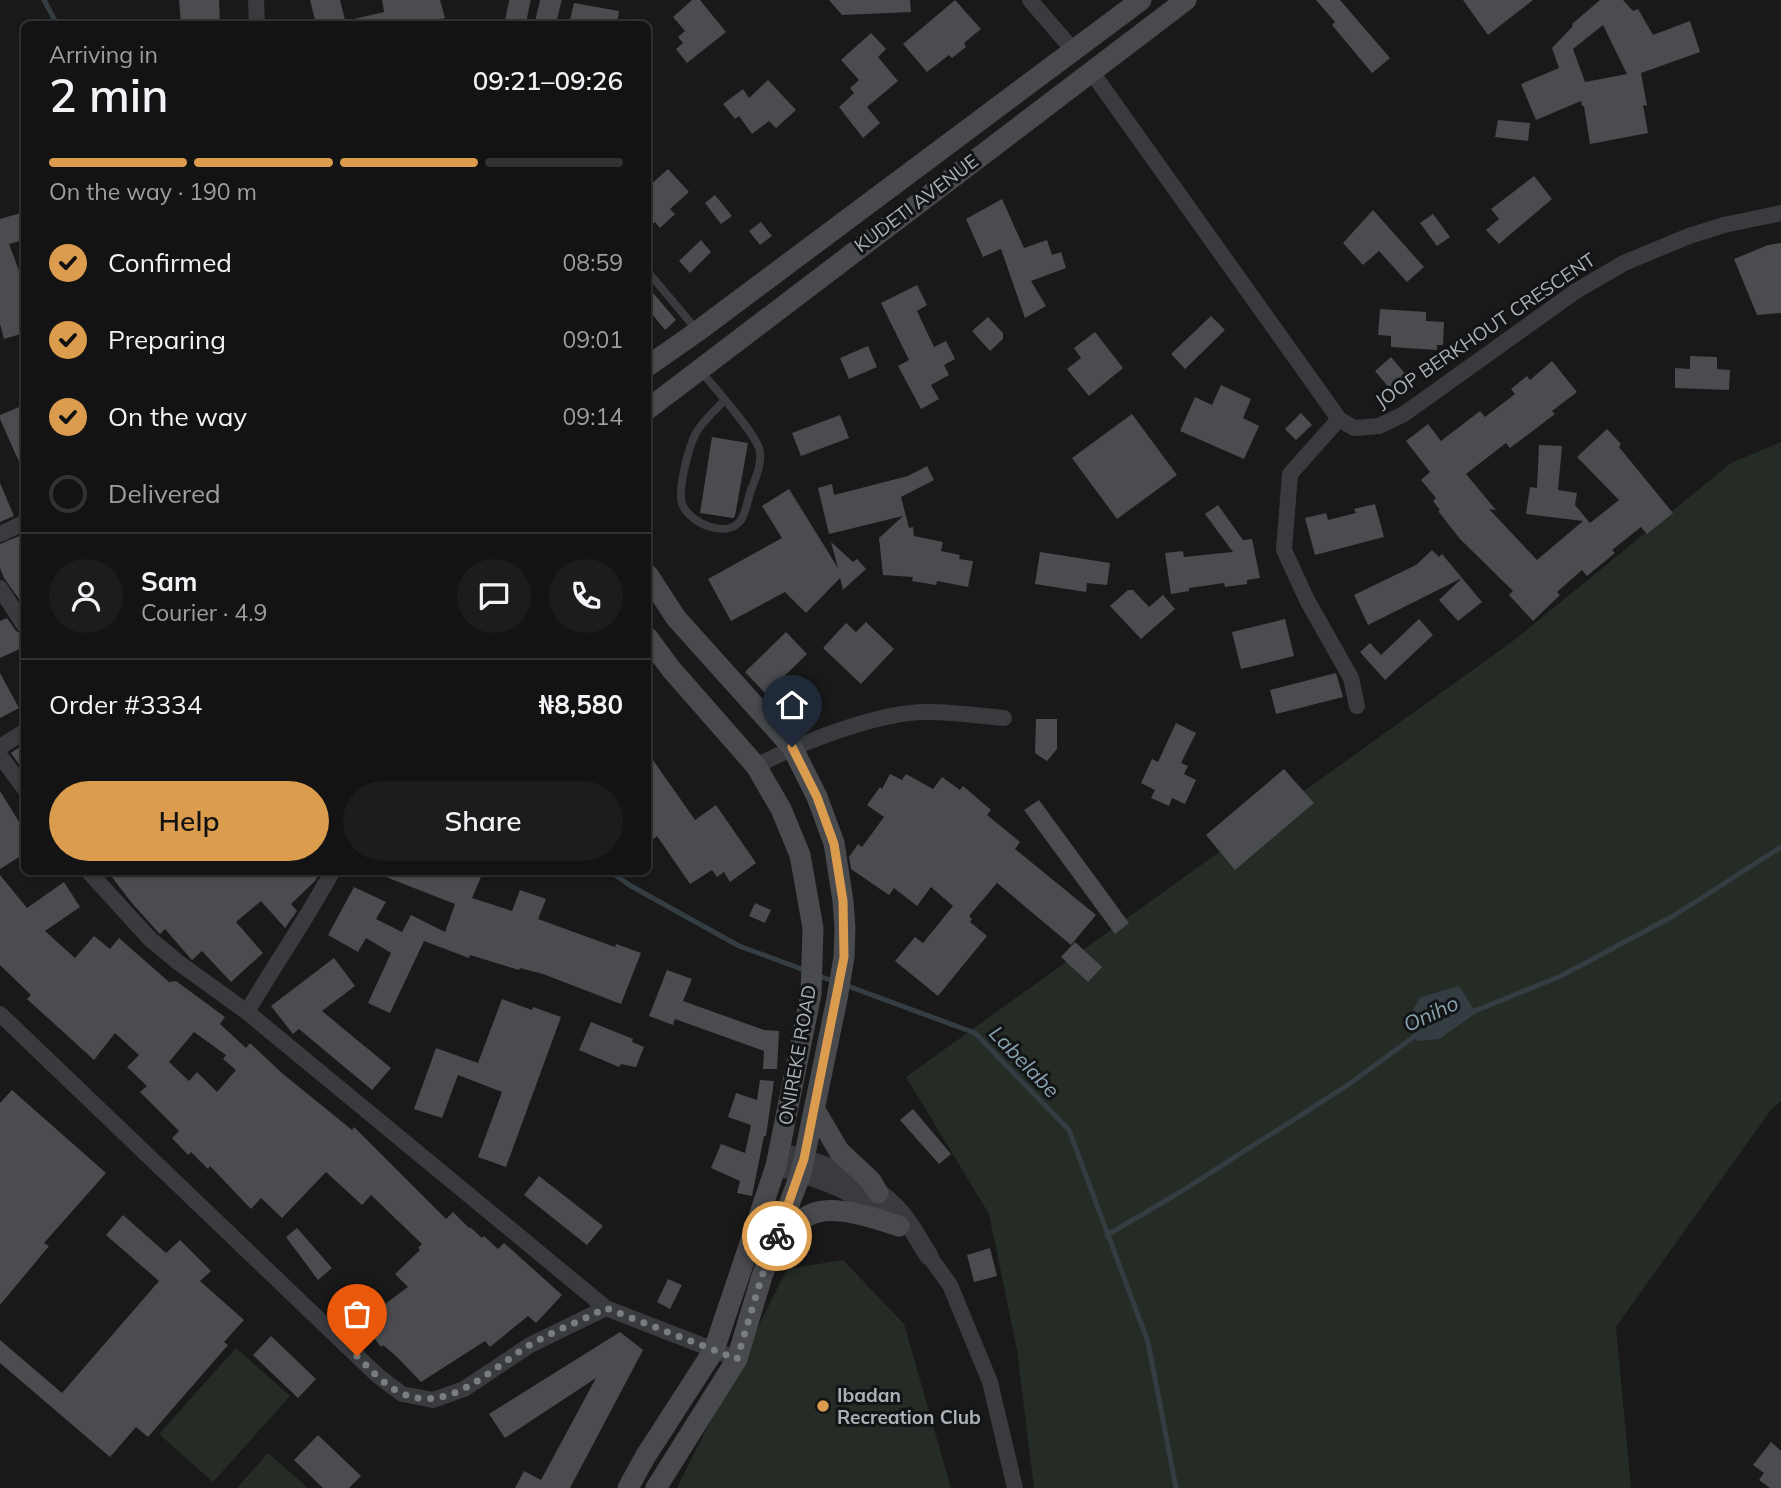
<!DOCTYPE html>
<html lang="en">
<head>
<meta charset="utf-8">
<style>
	:root { --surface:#131314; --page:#1c1c1d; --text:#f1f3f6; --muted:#9d9ea0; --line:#323234; --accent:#dc9c4e }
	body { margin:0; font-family:Mulish,sans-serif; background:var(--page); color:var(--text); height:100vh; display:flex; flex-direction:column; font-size:26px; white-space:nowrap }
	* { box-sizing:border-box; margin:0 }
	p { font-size:23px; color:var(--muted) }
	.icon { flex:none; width:38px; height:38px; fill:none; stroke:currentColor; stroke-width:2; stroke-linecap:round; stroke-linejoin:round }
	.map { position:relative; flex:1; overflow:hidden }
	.drawer { position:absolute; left:21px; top:21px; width:630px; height:854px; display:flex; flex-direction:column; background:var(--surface); border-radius:10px; box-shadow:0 2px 5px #0004,0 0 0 2px var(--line) }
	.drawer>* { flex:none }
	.pin { position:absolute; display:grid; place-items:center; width:60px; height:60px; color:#fff; margin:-72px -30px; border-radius:50% 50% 50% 0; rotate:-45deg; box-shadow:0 0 7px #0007 }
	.pin .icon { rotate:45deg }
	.courier { position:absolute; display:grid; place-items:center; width:70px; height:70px; margin:-35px; border:5px solid #dc9c4e; border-radius:50%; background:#fff; color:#222; box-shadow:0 2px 9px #0007 }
	.headline em { font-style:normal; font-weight:600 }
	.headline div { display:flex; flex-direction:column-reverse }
	.headline { display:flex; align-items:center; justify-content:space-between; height:119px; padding:0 28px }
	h1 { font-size:46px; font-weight:600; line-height:52px }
	.bar { display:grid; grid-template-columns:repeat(4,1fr); gap:10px 7px; align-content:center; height:84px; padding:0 28px }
	.bar i { height:9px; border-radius:5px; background:var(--line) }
	.bar .active { background:var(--accent) }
	.bar p { grid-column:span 4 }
	.line { display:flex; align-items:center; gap:18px; padding:0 28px; border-top:2px solid var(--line) }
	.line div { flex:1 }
	.round { display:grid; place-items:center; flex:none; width:74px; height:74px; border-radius:37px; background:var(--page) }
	ol { padding:0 28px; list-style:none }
	li { display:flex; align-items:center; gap:21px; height:77px }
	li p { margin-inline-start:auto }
	li .icon { padding:7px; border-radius:50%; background:var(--accent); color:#111; stroke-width:4 }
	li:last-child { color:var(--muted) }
	li i { width:38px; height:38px; border:4px solid var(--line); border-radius:50% }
	.primary-button { display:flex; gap:14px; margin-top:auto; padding:14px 28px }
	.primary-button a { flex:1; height:80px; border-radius:42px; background:var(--accent); color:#111; font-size:28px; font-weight:600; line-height:80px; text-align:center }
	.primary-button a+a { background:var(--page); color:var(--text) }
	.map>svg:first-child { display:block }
	.green { fill:#252c25 }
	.water { fill:#343d42 }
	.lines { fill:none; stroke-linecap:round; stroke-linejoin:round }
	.stream { stroke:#343d42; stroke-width:5 }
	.building { fill:#4b4c4f; fill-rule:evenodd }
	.service { stroke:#3a3b3f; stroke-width:8 }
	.minor { stroke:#3a3b3f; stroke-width:16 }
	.tertiary { stroke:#3a3b3f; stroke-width:19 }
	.secondary { stroke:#484a4e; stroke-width:21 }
	.done { stroke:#797c81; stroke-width:7; stroke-dasharray:0 12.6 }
	.route { stroke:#dc9c4e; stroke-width:9 }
	.poi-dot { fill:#dc9c4e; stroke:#131415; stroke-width:2.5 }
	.labels { text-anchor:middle; stroke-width:6; stroke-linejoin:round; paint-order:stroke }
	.street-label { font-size:19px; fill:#acb1b8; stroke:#131415 }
	.poi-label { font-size:19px; font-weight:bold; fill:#acb1b8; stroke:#131415; text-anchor:start }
	.water-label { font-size:21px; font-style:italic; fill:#88a1af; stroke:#131415 }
</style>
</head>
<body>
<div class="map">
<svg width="1781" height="1488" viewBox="0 0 1781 1488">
	<rect width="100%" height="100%" fill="#19191a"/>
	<path class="green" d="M1781 442V1101L1771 1110 1616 1327 1631 1488H1034L1017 1350 989 1214 906 1077 1513 641 1731 463Z
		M843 1260 904 1324 951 1488H677L787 1269Z
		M236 1348 290 1396 213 1482 159 1434Z
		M268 1453 308 1488H237Z"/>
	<path class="water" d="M1459 986 1476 1013 1439 1039 1417 1041 1403 1015 1412 1011 1421 997Z"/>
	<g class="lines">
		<path class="stream" d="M44 0 57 24
			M611 872 631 886 739 946 807 971
			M816 975 836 982
			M845 985 975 1033 1069 1130 1148 1342 1176 1488
			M1470 1013 1561 976 1675 915 1781 847
			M1107 1235 1177 1194 1348 1085 1419 1033"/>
	</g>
	<path class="building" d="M179 0H219L220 24H181Z
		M310 0H340L346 24H316Z
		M382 0H440L445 18 416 24H355L354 19 384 12Z
		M692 0H700L726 32 687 63 676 49 683 43 678 37 685 31 673 17Z
		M829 0H910L911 12 842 15Z
		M955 0 981 29 964 43 966 47 952 58 949 55 927 72 903 44Z
		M1316 0H1340L1390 58 1372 73 1332 25 1335 22Z
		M1463 0H1533L1488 35Z
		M1600 0H1623L1633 11 1638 9 1653 35 1690 21 1700 52 1641 73 1647 106 1643 105 1648 133 1590 144 1584 106H1582L1581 101 1536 120 1521 84 1559 68 1552 48 1573 26 1572 24ZM1603 25 1627 74 1585 82 1573 49Z
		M574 3 619 11 617 24H569Z
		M871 33 886 49 878 57 898 81 867 107 880 123 863 138 839 107 854 93 850 88 859 80 841 60Z
		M768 80 796 110 776 128 769 121 752 134 739 116 735 119 723 104 743 89 749 98Z
		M1498 120 1530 123 1528 141 1495 137Z
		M668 169 689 192 670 209 675 214 660 228 655 222 648 228V187Z
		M1534 176 1552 199 1499 244 1486 230 1499 219 1491 209Z
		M715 195 732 216 721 224 705 203Z
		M1002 199 1024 248 1047 240 1052 255 1061 252 1066 268 1031 281 1046 306 1025 318 1001 249 983 257 966 219Z
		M1373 210 1424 267 1407 282 1379 251 1363 265 1343 243Z
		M24 212V240L9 244 24 284V333L4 339 0 324V219Z
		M1433 214 1450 237 1437 246 1420 223Z
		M761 222 772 236 760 245 749 231Z
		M701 240 711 252 690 273 679 261Z
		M1781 243V313L1757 315 1734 259 1768 245Z
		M917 285 927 305 917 311 934 347 946 341 955 359 944 365 949 375 931 385 939 399 921 409 898 366 909 360 881 303Z
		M648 287 676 320 665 330 648 309Z
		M1380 309 1426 312V321L1444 322 1443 345H1437V350L1391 347V336L1378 335Z
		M1211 316 1225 330 1185 369 1171 354Z
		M988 317 1003 333V339L990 351 972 331Z
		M1095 332 1123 368 1089 396 1067 369 1081 358 1074 348Z
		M868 346 877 367 849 379 840 358Z
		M1690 356 1717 357V369L1730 370 1729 390 1675 388V368L1690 369Z
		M1391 357 1407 376 1391 390 1375 371Z
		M1552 361 1577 392 1552 411 1555 414 1510 448 1506 443 1466 474 1496 510 1489 509 1537 560 1583 521 1526 514 1530 487 1537 488 1539 445 1562 446 1558 490 1577 493 1575 505 1590 523 1619 500 1577 457 1607 429 1621 444 1619 447 1673 513 1647 534 1641 527 1612 550 1615 553 1587 576 1582 570 1557 592 1560 595 1533 621 1509 595 1513 591 1460 539 1438 511 1440 510 1433 501 1436 498 1421 480 1430 472 1406 441 1428 424 1441 441 1480 411 1485 417 1515 394 1511 389 1527 376 1530 380Z
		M1221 385 1251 399 1243 418 1259 426 1244 459 1180 431 1195 397 1212 405Z
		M24 405V473L0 419V415Z
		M1301 413 1312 425 1296 440 1285 429Z
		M1132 414 1177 475 1117 519 1072 458Z
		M840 415 849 438 801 456 792 433Z
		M712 437 748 443 735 516 733 518 700 513Z
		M927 466 934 480 901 497 909 528 913 527 914 536 943 542 941 551 960 555 959 559 973 561 968 587 937 581 936 585 912 581 913 577 883 575 879 538 903 516 829 534 818 488 832 484 834 495 908 476Z
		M0 483 14 516 0 522Z
		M789 489 838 568 831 542 853 562 857 559 866 569 843 590 840 578 806 613 785 592 731 621 708 579 782 538 762 506Z
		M1375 504 1384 537 1315 555 1305 518 1326 513 1328 520 1356 513 1354 509Z
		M1218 505 1243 540 1252 539 1260 578 1247 580V584L1225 587 1224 583 1189 588V591L1171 594 1165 553 1183 551 1184 557 1233 552 1205 514Z
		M24 534V606L4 578 0 568V544Z
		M1432 550 1439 557 1442 554 1462 578 1368 625 1354 595 1416 565Z
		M1040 552 1110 563 1107 585 1087 583 1086 592 1035 584Z
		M1462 578 1482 602 1458 621 1439 600Z
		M1128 590H1133L1149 607 1163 595 1175 609 1141 639 1110 606Z
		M7 618 16 631 24 635V647L0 658V621Z
		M1285 619 1294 656 1241 669 1232 632Z
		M1419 619 1433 635 1385 680 1360 652 1370 643 1381 655Z
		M866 622 894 649 861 684 823 648 846 623 856 632Z
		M786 632 807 654 766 694 745 672Z
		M0 673 19 708 0 718Z
		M1336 673 1343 697 1276 714 1270 690Z
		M1036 719H1057V749L1047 761 1035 753Z
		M1176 723 1196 733 1181 763 1188 766 1184 774 1196 780 1185 804 1172 798 1169 806 1151 798 1155 790 1141 783 1152 759 1158 762Z
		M24 744V771L11 753Z
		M648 753 695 820 716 805 756 863 730 882 724 872 717 877 712 870 690 884 657 836 648 844Z
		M1284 769 1314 803 1235 870 1206 835Z
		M890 774 902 780 906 774 933 789 942 777 960 790 963 786 991 810 987 815 1020 842 1015 849 1096 915 1071 945 997 883 969 916 972 919 970 922 987 936 938 996 895 961 915 937 923 943 953 906 931 887 917 906 894 888 889 895 851 869 849 857 858 844 862 847 884 817 867 805 880 787 882 789Z
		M0 791 24 830V854L0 869Z
		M1039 800 1129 923 1115 934 1024 810Z
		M108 872H320L315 881 291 904 297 911 285 928 261 901 236 922 263 953 231 982 202 951 192 960 165 929 160 934 157 931 131 902Z
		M373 872H483L472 898 512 911 520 890 546 899 538 919 615 947 616 944 641 953 621 1004 543 974 520 968 519 970 470 955 469 958 424 941 390 1013 368 1003 391 953 366 938 358 952 328 935 354 887 386 902 376 919 402 932 411 915 445 932 455 904Z
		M0 875 27 908 64 882 80 907 45 931 75 958 94 936 110 949 119 938 169 982 176 981 225 1017 220 1024 246 1048 250 1043 283 1074 352 1130 354 1127 446 1219 453 1212 469 1228 470 1227 482 1238 484 1236 498 1249 504 1243 562 1295 536 1323 528 1316 490 1347 485 1341 421 1382 397 1357 383 1345 381 1347 362 1321 408 1287 395 1274 420 1250 418 1248 422 1244 371 1195 362 1205 326 1172 282 1218 261 1198 251 1209 210 1166 208 1169 191 1152 188 1155 172 1138 179 1131 140 1092 147 1086 127 1067 139 1055 115 1033 94 1060 27 999 31 995 0 965ZM194 1032 226 1055 223 1059 236 1070 217 1092 197 1072 189 1081 169 1062Z
		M755 903 771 910 765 923 749 916Z
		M1075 942 1102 967 1088 982 1061 957Z
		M334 958 355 986 322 1011 391 1068 372 1090 299 1029 293 1034 271 1006Z
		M667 970 692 979 683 1001 764 1030 779 1031 777 1069H763L764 1051 675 1019 673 1025 649 1016Z
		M502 999 532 1010 533 1007 561 1017 506 1167 478 1157 502 1092 458 1075 442 1118 414 1109 436 1048 478 1063Z
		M591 1022 633 1039 632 1042 644 1047 636 1067 621 1064 619 1067 579 1050Z
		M760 1080 774 1081 766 1136H764L752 1196 737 1193 740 1181 711 1168 721 1144 745 1153 751 1125 728 1117 736 1093 757 1100Z
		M12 1090 106 1173 44 1243 49 1246 0 1305V1103Z
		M913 1109 951 1154 939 1164 900 1120Z
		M539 1176 603 1226 587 1245 524 1195Z
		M123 1215 166 1253 180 1240 211 1271 200 1281 244 1320 224 1342 228 1345 148 1437 136 1427 110 1457 0 1363V1340L62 1393 159 1281 106 1235Z
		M297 1228 332 1268 318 1280 286 1237Z
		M990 1248 997 1276 974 1282 967 1255Z
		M668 1279 682 1285 670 1309 657 1302Z
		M620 1332 643 1350 570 1488H515L524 1471 541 1480 596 1378 505 1438 489 1414Z
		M271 1336 316 1379 298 1398 253 1355Z
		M318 1435 361 1476 349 1488H323L294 1460Z
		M1771 1442 1781 1451V1488H1770L1759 1480 1764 1473 1753 1465Z"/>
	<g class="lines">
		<path class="service" d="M648 272 696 329
			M701 371C715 389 752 429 759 448 763 462 756 477 751 490 748 499 746 512 741 520 727 539 692 524 683 506 676 493 689 446 696 433 703 421 714 411 724 401"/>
		<path class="minor" d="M256 0 257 24
			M1030 0 1073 50
			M1091 71 1339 419 1354 428 1379 426 1404 414 1576 291 1624 263 1689 236 1724 225 1781 213
			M1339 419 1290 474 1284 550 1307 600 1351 678 1357 706
			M0 534 24 523
			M0 588 24 625
			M0 747 24 732
			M0 756 24 788
			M756 766C800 743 879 711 929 712 954 712 979 716 1004 718
			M89 872 150 939 179 963 247 1012 606 1308 737 1359
			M247 1012C275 964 306 920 332 872
			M0 1014 377 1375 402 1394 433 1400 464 1389 530 1345 606 1308
			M929 1256 950 1285 990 1382 1015 1488"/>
		<path class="tertiary" d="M779 1152C820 1163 870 1178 899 1211 911 1224 919 1241 929 1256
			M776 1166C818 1177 860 1192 893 1221"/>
		<path class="secondary" d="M515 24 520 0
			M545 24 551 0
			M648 366 698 331 1141 0
			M648 409 1186 0
			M648 575 676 618 792 747 817 797 834 843 843 901 845 928 844 957 837 999 801 1173 762 1276 737 1359 656 1488
			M815 1110 839 1151 871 1181 878 1193
			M777 1240C789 1230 802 1216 818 1212 840 1206 878 1219 899 1226
			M628 1488 645 1457 714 1350 776 1166 811 994 813 928 800 855 781 809 756 766 671 669 648 638"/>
	</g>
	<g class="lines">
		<path class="done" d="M357 1356C370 1369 386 1387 403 1394 450 1413 491 1369 528 1346 553 1331 581 1321 606 1308L737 1359 762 1276 777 1236"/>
		<path class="route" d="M777 1236 804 1159 844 957 843 901 834 844 817 797 792 747"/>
	</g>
	<circle class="poi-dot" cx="823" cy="1406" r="7"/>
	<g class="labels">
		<g class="street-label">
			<text transform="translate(916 203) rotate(-37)" y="7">KUDETI AVENUE</text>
			<text transform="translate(1485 330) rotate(-34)" y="7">JOOP BERKHOUT CRESCENT</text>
			<text transform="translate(797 1055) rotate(-80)" y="7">ONIREKE ROAD</text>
		</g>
		<g class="poi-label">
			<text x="837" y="1402">Ibadan<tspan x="837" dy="22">Recreation Club</tspan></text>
		</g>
		<g class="water-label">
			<text transform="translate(1431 1014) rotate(-25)" y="7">Oniho</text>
			<text transform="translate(1024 1062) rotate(46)" y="7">Labelabe</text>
		</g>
	</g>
</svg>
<div class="pin" style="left:357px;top:1356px;background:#ea580c"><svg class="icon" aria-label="bag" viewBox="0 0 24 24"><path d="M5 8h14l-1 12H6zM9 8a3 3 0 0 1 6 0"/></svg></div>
<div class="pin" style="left:792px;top:747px;background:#1f2937"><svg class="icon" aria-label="home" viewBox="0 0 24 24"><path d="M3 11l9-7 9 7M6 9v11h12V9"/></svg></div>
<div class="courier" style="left:777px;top:1236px"><svg class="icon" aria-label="bike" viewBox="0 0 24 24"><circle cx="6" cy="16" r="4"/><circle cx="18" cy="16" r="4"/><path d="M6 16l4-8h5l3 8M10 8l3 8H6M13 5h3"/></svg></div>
<section class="drawer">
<div class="headline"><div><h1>2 min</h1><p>Arriving in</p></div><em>09:21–09:26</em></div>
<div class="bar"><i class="active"></i><i class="active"></i><i class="active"></i><i></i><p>On the way · 190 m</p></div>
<ol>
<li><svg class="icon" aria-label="check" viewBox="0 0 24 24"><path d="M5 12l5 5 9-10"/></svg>Confirmed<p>08:59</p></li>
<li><svg class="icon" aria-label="check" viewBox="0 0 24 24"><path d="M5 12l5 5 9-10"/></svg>Preparing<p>09:01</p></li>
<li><svg class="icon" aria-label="check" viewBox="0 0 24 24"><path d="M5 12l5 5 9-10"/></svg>On the way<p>09:14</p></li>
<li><i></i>Delivered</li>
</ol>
<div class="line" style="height:126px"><a class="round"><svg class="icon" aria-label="person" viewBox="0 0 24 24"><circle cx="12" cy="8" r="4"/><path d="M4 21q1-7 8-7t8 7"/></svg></a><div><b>Sam</b><p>Courier · 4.9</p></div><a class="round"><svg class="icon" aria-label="chat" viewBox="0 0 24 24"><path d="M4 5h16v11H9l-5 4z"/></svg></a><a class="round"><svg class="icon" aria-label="phone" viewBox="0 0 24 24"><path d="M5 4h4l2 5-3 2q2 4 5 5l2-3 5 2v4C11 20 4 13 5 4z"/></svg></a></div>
<div class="line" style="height:91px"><div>Order #3334</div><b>₦8,580</b></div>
<div class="primary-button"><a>Help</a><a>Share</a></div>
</section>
</div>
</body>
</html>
